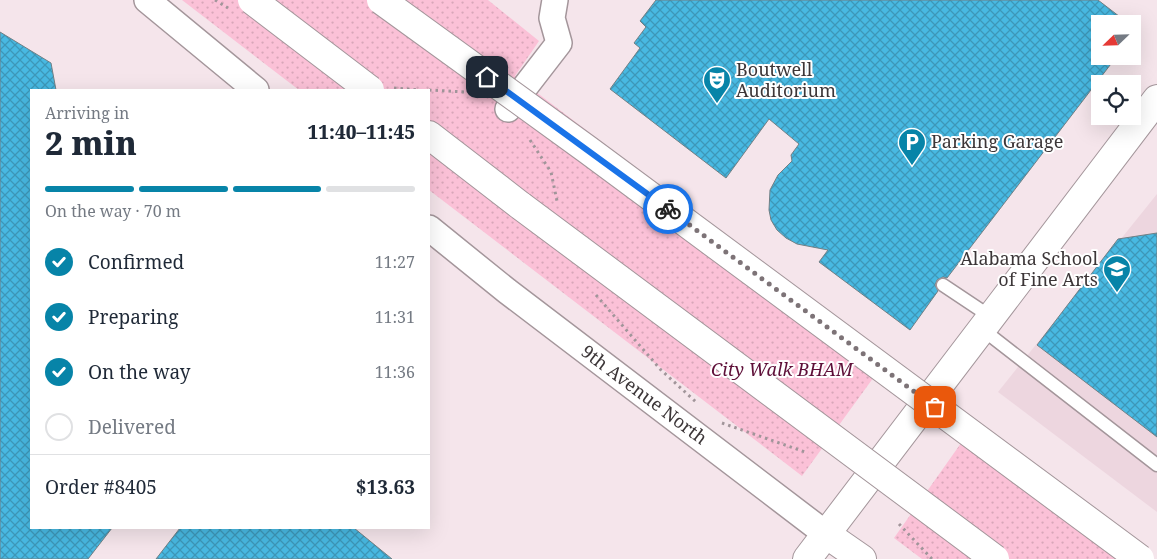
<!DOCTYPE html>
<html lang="en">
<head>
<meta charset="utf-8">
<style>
	:root { --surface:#fff; --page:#f2f2f3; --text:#1f2937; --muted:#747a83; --line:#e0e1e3; --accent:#0784a8 }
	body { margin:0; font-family:"Noto Serif",serif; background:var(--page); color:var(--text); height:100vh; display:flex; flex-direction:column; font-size:19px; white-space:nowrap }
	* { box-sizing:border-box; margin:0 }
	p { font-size:16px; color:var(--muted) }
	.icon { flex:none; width:28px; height:28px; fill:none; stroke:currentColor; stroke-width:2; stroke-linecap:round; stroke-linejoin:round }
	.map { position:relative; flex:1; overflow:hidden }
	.details { position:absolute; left:30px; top:89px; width:400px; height:440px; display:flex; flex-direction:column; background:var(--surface); border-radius:0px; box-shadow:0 5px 20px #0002 }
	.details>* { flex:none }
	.needle { width:32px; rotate:247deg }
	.buttons { position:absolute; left:1091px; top:15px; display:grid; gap:10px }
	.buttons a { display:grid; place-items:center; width:50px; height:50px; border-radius:0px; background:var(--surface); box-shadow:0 5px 20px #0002; font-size:25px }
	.pin { position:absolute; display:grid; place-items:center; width:42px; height:42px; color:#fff; margin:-21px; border-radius:10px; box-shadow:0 2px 8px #0006 }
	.courier { position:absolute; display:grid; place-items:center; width:50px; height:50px; margin:-25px; border:4px solid #1a73e8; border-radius:50%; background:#fff; color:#222; box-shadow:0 1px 6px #0007 }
	.headline em { font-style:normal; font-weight:800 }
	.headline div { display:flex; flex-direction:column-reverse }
	.headline { display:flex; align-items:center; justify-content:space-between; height:85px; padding:0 15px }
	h1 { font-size:32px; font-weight:800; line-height:38px }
	.bar { display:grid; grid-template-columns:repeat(4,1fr); gap:8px 5px; align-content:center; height:60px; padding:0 15px }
	.bar i { height:6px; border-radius:4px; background:var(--line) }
	.bar .current { background:var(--accent) }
	.bar p { grid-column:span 4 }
	.line { display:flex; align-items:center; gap:12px; padding:0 15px; border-top:1px solid var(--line) }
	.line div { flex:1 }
	ol { padding:0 15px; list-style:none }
	li { display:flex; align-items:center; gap:15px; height:55px }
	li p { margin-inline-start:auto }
	li .icon { padding:5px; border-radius:50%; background:var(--accent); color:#fff; stroke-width:4 }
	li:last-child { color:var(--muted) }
	li i { width:28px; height:28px; border:2px solid var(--line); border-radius:50% }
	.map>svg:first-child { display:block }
	.built { fill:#edd6df }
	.grass { fill:url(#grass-dots) }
	.building { fill:url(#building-cross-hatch); stroke:#717f84 }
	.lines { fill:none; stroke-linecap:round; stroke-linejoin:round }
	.lane-casing { stroke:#a4969b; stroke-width:15 }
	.street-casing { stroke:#a4969b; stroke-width:28 }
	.secondary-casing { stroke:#a4969b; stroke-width:30 }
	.highway-casing { stroke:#a4969b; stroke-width:30 }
	.path { stroke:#a1959a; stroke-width:3; stroke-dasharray:2.5 4; stroke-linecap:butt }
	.lane { stroke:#fff; stroke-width:12 }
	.street { stroke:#fff; stroke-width:25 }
	.secondary { stroke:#fff; stroke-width:28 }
	.highway { stroke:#fff; stroke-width:28 }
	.highway-bridge-casing { stroke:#a4969b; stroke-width:30; stroke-linecap:butt }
	.highway-bridge { stroke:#fff; stroke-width:28 }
	.done { stroke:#7d7377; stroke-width:5; stroke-dasharray:0 9 }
	.route { stroke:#1a73e8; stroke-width:6 }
	.labels { text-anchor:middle; stroke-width:4; stroke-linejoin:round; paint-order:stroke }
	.poi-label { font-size:18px; fill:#3c3638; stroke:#fff; text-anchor:start }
	.park-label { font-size:18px; font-style:italic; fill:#5e0f38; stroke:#fff }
	.street-label { font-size:18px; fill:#3c3638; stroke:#fff }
</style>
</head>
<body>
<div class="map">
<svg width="1157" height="559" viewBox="0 0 1157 559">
	<defs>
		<pattern id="grass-dots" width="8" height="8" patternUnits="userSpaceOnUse" patternTransform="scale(1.25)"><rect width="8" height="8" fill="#fbc1d7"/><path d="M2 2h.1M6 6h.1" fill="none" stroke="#d8a6b9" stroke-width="1.8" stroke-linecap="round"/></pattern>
		<pattern id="building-cross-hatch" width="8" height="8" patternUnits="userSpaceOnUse" patternTransform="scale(1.25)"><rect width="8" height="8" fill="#48b9e2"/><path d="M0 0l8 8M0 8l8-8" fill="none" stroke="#3d97b8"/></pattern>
	</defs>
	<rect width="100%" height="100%" fill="#f5e5eb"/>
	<path class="built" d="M1157 194V512L998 392Z"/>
	<path class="grass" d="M182 0H488L539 41 515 76 887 359 802 476 429 190V90H299Z
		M971 429 1150 559H922L894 538Z"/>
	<path class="building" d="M656 0H1098L1124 20 1120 24H1100V47L1092 56H1117L947 278 943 277 937 280 935 285 938 291 910 330 819 262 828 250 797 244 786 238 777 230 771 220 769 210 770 190 778 175 792 161 791 155 799 144 769 119 726 178 610 89 640 48 634 43 646 27 640 21Z
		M0 32 51 63 56 90H31V528H112L88 559H0Z
		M1157 233V437L1037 345 1118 239Z
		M180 528H354L392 559H156Z"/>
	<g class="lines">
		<g class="lane-casing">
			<path id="lane" d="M943 285 991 317
				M982 329 1157 465"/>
		</g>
		<g class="street-casing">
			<path id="street" d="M147 0 256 90
				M508 109 559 43 552 18 555 0
				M429 228 507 291 826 534"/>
		</g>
		<g class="secondary-casing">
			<path id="secondary" d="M826 534 862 559
				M807 559 1157 99"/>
		</g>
		<g class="highway-casing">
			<path id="highway" d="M429 135 521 206"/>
		</g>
		<path class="path" d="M215 0 228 8
			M394 88 418 90
			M429 90 466 92
			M530 140 551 172 557 201
			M596 295 661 370 696 402
			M722 423 808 453
			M899 524 932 559"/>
		<use href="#lane" class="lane"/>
		<use href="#street" class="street"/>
		<use href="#secondary" class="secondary"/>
		<use href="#highway" class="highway"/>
		<g class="highway-bridge-casing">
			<path id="highway-bridge" d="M252 0 370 90
				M381 0 588 150 1140 559
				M521 206 995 559"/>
		</g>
		<use href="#highway-bridge" class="highway-bridge"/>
	</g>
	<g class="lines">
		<path class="done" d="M668 209 935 407"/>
		<path class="route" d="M487 77 668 209"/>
	</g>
	<defs>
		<g id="theatre-pin" transform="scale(1.4375)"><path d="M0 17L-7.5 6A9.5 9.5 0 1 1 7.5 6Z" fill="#0784a8" stroke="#fff"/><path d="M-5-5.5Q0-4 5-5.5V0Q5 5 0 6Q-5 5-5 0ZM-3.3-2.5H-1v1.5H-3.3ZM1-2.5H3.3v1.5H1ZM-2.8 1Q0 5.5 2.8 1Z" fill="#fff"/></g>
		<g id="parking-pin" transform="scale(1.4375)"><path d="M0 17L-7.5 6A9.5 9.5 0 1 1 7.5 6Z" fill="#0784a8" stroke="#fff"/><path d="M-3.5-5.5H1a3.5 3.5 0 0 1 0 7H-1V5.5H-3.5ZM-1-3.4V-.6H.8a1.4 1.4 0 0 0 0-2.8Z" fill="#fff"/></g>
		<g id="school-pin" transform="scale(1.4375)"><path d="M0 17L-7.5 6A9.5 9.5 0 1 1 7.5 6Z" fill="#0784a8" stroke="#fff"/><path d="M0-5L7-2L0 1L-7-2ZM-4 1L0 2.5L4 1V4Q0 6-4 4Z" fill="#fff"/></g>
	</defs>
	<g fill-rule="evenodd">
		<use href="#theatre-pin" x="717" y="80"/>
		<use href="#parking-pin" x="912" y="142"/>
		<use href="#school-pin" x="1117" y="269"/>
	</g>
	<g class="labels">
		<g class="poi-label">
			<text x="736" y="76">Boutwell<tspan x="736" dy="21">Auditorium</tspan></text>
			<text x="931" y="148">Parking Garage</text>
			<text x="1098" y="265" text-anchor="end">Alabama School<tspan x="1098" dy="21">of Fine Arts</tspan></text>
		</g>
		<g class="park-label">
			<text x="782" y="376">City Walk BHAM</text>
		</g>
		<g class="street-label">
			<text transform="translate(644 395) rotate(37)" y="6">9th Avenue North</text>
		</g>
	</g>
</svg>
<div class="buttons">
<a><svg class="needle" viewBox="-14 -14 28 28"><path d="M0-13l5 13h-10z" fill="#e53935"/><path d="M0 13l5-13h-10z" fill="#747a83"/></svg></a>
<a><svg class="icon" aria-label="locate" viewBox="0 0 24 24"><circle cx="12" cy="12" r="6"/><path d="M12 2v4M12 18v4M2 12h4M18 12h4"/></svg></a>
</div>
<div class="pin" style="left:935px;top:407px;background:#ea580c"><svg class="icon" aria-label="bag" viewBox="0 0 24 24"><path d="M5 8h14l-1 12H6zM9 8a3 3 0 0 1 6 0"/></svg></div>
<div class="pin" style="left:487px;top:77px;background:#1f2937"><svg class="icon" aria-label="home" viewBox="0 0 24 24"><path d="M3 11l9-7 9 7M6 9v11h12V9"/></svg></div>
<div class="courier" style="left:668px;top:209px"><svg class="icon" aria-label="bike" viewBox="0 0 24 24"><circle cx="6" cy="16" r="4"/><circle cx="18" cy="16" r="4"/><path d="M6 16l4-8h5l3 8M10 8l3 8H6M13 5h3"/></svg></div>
<section class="details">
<div class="headline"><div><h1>2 min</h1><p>Arriving in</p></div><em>11:40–11:45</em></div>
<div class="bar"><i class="current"></i><i class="current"></i><i class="current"></i><i></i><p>On the way · 70 m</p></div>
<ol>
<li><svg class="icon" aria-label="check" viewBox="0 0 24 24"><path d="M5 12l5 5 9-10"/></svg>Confirmed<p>11:27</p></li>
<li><svg class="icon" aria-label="check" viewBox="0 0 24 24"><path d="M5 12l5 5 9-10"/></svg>Preparing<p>11:31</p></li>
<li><svg class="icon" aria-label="check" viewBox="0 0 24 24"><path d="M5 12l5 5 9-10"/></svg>On the way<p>11:36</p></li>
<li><i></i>Delivered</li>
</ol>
<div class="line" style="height:65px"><div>Order #8405</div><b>$13.63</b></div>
</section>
</div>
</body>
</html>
